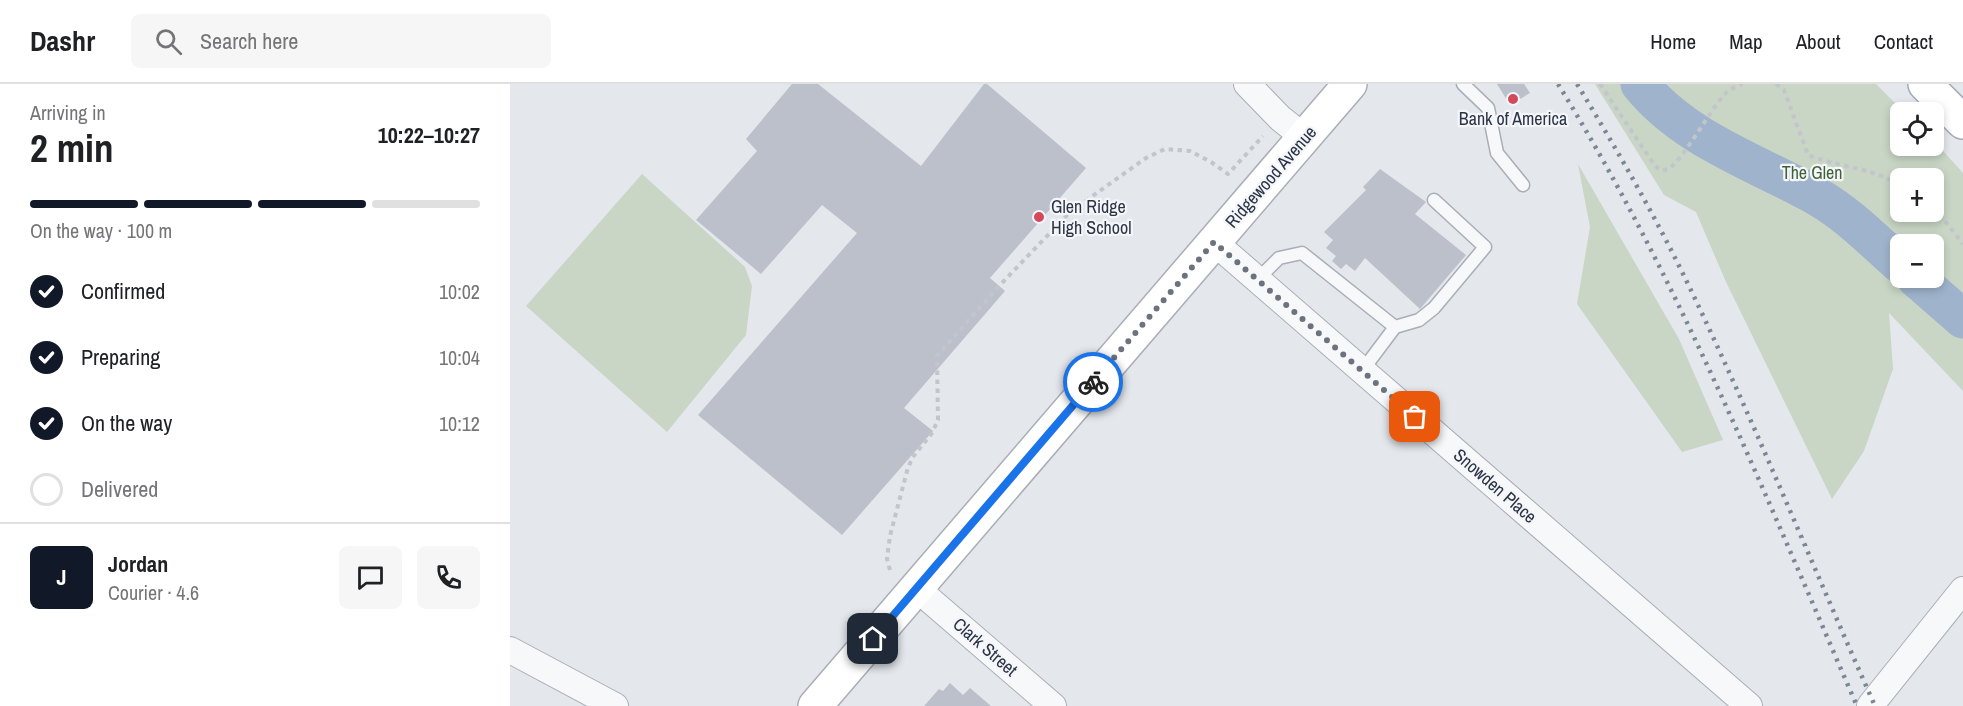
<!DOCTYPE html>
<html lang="en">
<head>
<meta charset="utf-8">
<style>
	:root { --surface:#fff; --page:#f6f6f6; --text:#202124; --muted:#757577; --line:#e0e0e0; --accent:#111827 }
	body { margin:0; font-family:"Archivo Narrow",sans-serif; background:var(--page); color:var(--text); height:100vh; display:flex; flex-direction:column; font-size:22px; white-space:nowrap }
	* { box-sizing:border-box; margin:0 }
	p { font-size:20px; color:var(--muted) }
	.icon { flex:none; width:33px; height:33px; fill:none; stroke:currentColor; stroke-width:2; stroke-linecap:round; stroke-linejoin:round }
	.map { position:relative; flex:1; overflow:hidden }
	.drawer { display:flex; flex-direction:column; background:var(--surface); width:510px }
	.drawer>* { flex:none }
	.controls { position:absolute; left:1380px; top:18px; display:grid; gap:12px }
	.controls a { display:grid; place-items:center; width:54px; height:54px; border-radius:9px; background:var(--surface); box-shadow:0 3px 9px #0003; font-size:30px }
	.pin { position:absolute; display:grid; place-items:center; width:51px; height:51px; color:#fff; margin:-26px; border-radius:12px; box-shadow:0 3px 9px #0006 }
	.courier { position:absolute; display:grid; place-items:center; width:60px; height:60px; margin:-30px; border:4px solid #1a73e8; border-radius:50%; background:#fff; color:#222; box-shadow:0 2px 8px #0007 }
	.summary em { font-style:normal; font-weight:700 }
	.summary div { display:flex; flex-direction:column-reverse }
	.summary { display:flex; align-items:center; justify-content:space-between; height:102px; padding:0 30px }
	h1 { font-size:39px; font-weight:700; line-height:45px }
	.bar { display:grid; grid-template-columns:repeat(4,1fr); gap:9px 6px; align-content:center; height:72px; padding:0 30px }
	.bar i { height:8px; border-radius:4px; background:var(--line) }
	.bar .current { background:var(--accent) }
	.bar p { grid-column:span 4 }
	.line { display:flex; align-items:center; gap:15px; padding:0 30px; border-top:2px solid var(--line) }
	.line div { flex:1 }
	.round { display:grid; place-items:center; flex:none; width:63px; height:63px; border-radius:9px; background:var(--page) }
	ol { padding:0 30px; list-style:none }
	li { display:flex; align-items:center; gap:18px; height:66px }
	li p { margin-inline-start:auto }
	li .icon { padding:6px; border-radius:50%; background:var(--accent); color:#fff; stroke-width:4 }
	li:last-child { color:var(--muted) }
	li i { width:33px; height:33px; border:3px solid var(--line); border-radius:50% }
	header { display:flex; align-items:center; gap:36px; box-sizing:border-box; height:84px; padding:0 30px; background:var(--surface); border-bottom:2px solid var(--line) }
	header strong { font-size:28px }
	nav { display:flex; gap:33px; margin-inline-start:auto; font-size:21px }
	.search { width:420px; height:54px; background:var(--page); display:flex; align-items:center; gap:15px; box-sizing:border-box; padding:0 21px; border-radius:9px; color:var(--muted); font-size:22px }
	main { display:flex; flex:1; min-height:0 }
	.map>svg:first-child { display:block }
	.green { fill:#c9d6c5; fill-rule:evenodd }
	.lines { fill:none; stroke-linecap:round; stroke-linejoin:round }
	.river { stroke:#9fb4cc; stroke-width:39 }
	.building { fill:#bbc0ca }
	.lane-casing { stroke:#a9aeb7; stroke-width:15 }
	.street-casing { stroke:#a9aeb7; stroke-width:28 }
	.secondary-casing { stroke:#a9aeb7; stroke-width:36 }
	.primary-casing { stroke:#a3abb8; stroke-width:36 }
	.path { stroke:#c2c5cb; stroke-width:4; stroke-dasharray:4.5 4.5; stroke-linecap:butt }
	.lane { stroke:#f7f8fa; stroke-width:12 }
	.street { stroke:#f7f8fa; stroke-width:26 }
	.secondary { stroke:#fff; stroke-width:33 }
	.primary { stroke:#fff; stroke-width:33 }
	.rail { stroke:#7d8696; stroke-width:4.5; stroke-dasharray:3 6; stroke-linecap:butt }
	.done { stroke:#6c737f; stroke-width:6; stroke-dasharray:0 10.8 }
	.route { stroke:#1a73e8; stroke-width:8 }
	.poi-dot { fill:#d1495b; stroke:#f4f6f9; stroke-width:2 }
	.labels { text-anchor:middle; stroke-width:4.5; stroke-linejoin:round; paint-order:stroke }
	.poi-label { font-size:18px; fill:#2b3445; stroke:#f4f6f9 }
	.park-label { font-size:18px; fill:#3f6138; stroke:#f4f6f9 }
	.street-label { font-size:18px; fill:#2b3445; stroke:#f4f6f9 }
</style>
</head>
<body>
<header>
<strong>Dashr</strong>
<div class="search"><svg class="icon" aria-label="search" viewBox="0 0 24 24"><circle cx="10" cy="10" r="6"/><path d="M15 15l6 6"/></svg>Search here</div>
<nav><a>Home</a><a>Map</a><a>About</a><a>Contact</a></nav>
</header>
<main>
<section class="drawer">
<div class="summary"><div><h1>2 min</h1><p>Arriving in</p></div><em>10:22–10:27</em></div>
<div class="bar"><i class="current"></i><i class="current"></i><i class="current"></i><i></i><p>On the way · 100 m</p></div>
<ol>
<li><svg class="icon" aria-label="check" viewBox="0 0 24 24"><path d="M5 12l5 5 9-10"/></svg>Confirmed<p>10:02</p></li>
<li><svg class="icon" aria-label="check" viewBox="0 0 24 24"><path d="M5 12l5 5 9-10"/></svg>Preparing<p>10:04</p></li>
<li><svg class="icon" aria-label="check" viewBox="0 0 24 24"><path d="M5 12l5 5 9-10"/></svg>On the way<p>10:12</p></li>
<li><i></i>Delivered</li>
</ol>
<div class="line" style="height:108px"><b class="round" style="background:var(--accent);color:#fff">J</b><div><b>Jordan</b><p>Courier · 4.6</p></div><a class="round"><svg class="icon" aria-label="chat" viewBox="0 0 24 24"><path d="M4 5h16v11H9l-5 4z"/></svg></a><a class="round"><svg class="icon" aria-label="phone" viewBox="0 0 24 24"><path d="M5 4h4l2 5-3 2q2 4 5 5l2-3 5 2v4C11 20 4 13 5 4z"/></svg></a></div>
</section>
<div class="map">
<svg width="1453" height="622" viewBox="0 0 1453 622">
	<rect width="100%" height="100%" fill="#e4e7ec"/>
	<path class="green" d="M1085 0H1366L1394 28H1390V62H1424V57L1453 89V307L1379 229 1383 285 1354 367 1322 415 1216 198 1186 128 1154 111ZM1424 94V128H1390V94ZM1424 160V194H1390V160Z
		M1068 80 1169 255 1213 356 1172 368 1067 220 1080 143Z
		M132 90 235 183 242 202 236 251 157 348 16 222Z"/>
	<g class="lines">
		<path class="river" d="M1130 0C1175 56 1248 79 1308 113 1339 131 1364 157 1390 180
			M1406 194 1453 235"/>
	</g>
	<path class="building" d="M282 0H308L411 82 474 0H477L576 84 480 194 495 207 394 324 423 347 332 451 188 331 347 149 312 121 251 190 186 136 247 67 236 55Z
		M987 0H1014L1020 9 1000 21Z
		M870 85 916 118 905 130 956 171 910 225 855 174 845 187 836 180 831 185 822 177 826 172 816 164 823 156 814 148 856 106 853 103Z
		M440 599 453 611 460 604 481 622H414L429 605 433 607Z"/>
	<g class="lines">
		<g class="lane-casing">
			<path id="lane" d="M953 0 978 24 987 69 1013 101
				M747 196 769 174 792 169 885 243 852 287
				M885 243 909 236 924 224 975 163 924 116"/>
		</g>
		<g class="street-casing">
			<path id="street" d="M737 0 770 34 795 54
				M704 158 1239 622
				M406 504 543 622
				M0 566 105 622
				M1360 622 1453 506"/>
		</g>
		<g class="secondary-casing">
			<path id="secondary" d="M305 622 840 0"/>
		</g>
		<g class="primary-casing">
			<path id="primary" d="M1415 0 1453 38"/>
		</g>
		<path class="path" d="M1090 0 1141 76 1149 86C1153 86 1155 86 1158 85 1172 78 1201 24 1216 9 1220 5 1226 3 1232 0
			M1266 0 1274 6 1298 71C1328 83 1363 84 1390 101
			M1424 123 1453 160
			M380 486 377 475 380 452 397 387 402 374 422 349 428 336 427 272 489 202 560 128 636 74 655 65 680 67 701 78 718 90 753 52"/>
		<use href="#lane" class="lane"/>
		<use href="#street" class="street"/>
		<use href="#secondary" class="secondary"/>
		<use href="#primary" class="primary"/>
		<path class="rail" d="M1048 0C1169 196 1255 411 1347 622
			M1067 0C1106 64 1144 130 1177 198 1244 337 1302 481 1365 622"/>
	</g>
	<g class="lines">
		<path class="done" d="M583 298 704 158 905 333"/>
		<path class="route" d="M363 555 583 298"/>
	</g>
	<g class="poi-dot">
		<circle cx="1003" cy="15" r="6"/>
		<circle cx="529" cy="133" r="6"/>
	</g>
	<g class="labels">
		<g class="poi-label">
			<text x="1003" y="41">Bank of America</text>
			<text x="541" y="129" text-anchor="start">Glen Ridge<tspan x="541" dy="21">High School</tspan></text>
		</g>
		<g class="park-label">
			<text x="1302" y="95">The Glen</text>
		</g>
		<g class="street-label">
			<text transform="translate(761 93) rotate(-49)" y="6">Ridgewood Avenue</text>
			<text transform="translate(985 402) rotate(41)" y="6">Snowden Place</text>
			<text transform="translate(475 563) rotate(41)" y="6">Clark Street</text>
		</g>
	</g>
</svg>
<div class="controls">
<a><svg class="icon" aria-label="locate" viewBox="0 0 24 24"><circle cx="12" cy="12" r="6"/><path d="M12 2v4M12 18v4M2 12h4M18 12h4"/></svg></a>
<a>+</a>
<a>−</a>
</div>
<div class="pin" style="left:905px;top:333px;background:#ea580c"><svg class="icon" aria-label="bag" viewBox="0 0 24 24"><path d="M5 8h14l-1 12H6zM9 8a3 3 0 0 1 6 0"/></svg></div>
<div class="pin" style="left:363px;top:555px;background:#1f2937"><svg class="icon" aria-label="home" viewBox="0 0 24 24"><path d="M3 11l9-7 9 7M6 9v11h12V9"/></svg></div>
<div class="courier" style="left:583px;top:298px"><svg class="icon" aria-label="bike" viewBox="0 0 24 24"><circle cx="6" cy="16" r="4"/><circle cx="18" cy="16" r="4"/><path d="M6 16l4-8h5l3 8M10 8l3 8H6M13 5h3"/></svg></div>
</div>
</main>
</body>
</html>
